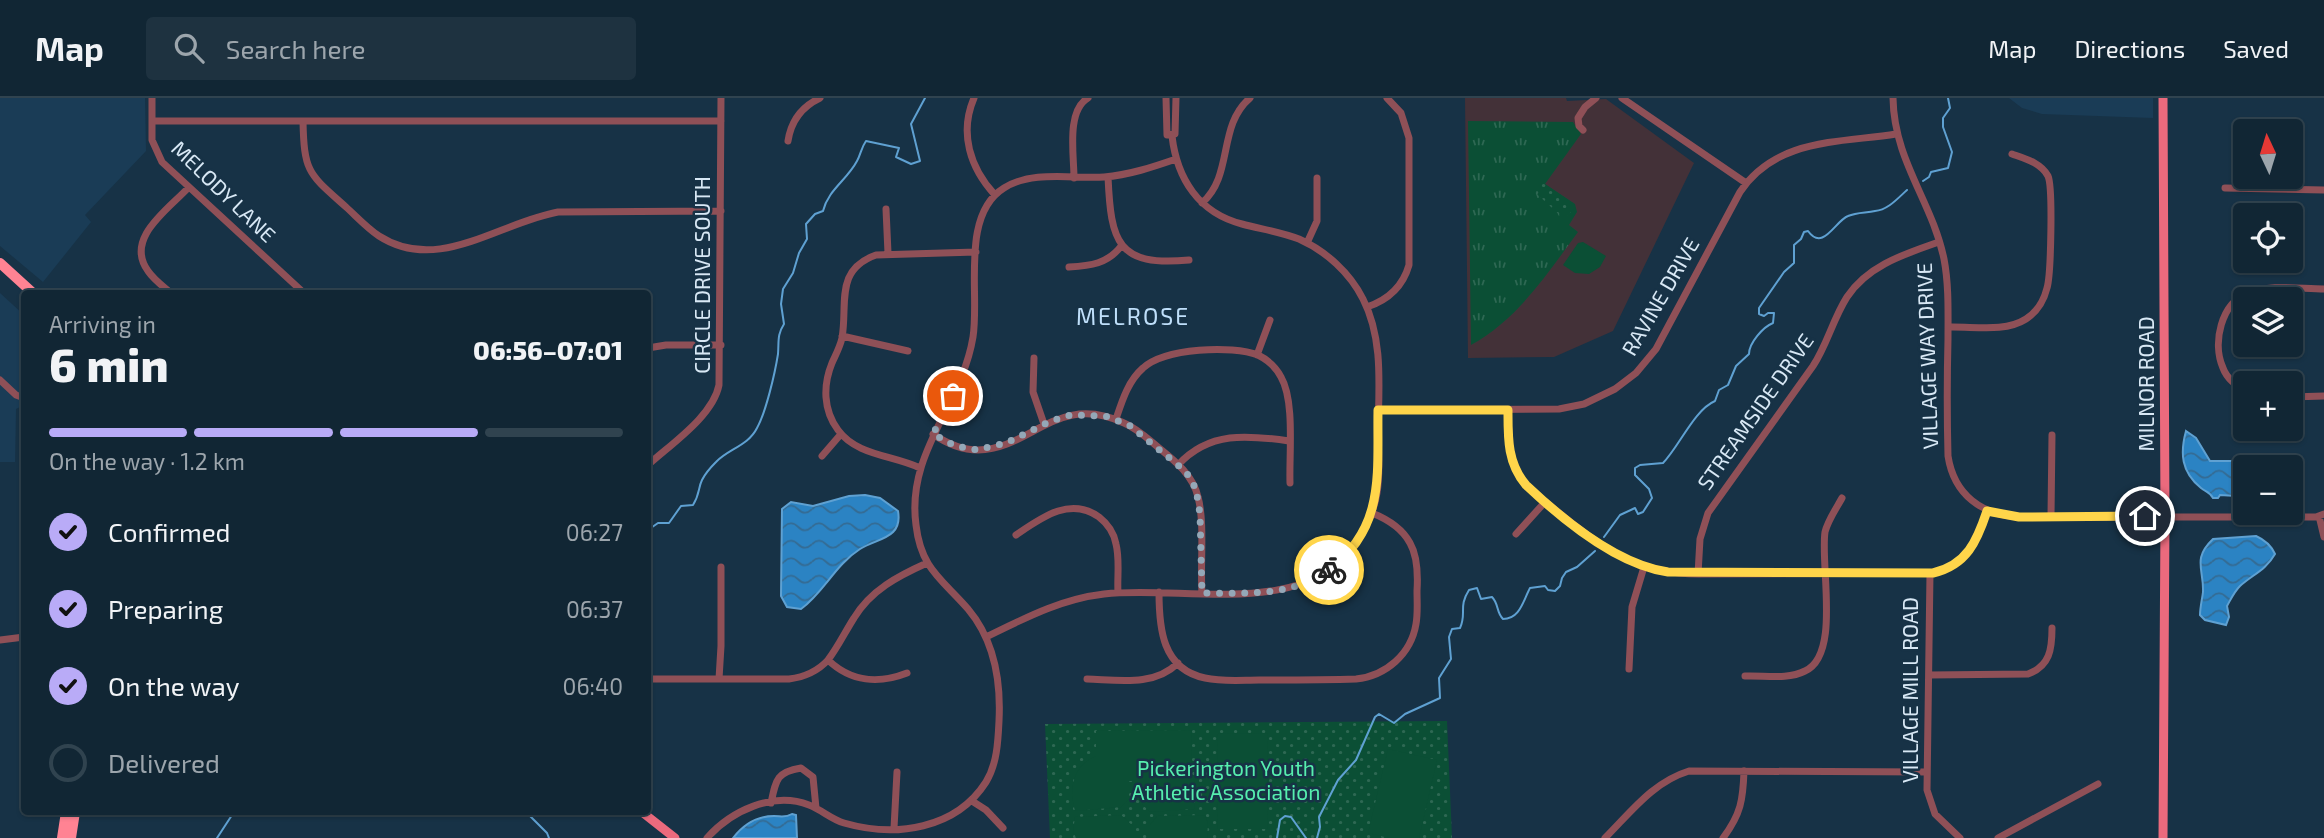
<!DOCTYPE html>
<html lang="en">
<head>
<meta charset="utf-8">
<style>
	:root { --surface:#112634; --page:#1e3240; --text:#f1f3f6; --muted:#9ca5ac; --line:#30434f; --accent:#b9abf7 }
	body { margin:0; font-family:"Exo 2",sans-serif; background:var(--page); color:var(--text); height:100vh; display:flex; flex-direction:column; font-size:26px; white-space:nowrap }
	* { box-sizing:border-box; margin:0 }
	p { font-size:23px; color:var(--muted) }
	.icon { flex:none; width:38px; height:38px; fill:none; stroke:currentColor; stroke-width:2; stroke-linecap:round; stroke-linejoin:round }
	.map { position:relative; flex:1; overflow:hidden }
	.panel { position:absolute; left:21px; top:192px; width:630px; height:525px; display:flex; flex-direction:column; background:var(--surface); border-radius:7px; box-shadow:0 2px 5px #0004,0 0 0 2px var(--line) }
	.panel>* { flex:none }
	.needle { width:46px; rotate:356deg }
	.fabs { position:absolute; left:2233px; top:21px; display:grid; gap:14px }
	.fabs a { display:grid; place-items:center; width:70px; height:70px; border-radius:7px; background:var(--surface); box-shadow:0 2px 5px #0004,0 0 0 2px var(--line); font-size:35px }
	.pin { position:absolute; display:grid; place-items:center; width:60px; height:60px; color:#fff; margin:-30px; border:4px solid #fff; border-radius:50%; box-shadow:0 2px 7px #0007 }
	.courier { position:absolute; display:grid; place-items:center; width:70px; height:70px; margin:-35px; border:5px solid #ffd54a; border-radius:50%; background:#fff; color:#222; box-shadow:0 2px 9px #0007 }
	.overview em { font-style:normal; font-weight:800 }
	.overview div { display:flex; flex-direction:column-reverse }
	.overview { display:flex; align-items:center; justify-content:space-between; height:119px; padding:0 28px }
	h1 { font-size:46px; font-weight:800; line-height:52px }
	.bar { display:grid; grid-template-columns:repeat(4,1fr); gap:10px 7px; align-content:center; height:84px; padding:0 28px }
	.bar i { height:9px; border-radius:5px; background:var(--line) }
	.bar .on { background:var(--accent) }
	.bar p { grid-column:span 4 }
	ol { padding:0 28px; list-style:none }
	li { display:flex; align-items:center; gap:21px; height:77px }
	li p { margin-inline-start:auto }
	li .icon { padding:7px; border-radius:50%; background:var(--accent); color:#111; stroke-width:4 }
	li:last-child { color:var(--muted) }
	li i { width:38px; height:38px; border:4px solid var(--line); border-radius:50% }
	header { display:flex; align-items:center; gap:42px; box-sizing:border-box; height:98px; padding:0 35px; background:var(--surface); border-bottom:2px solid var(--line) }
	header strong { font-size:33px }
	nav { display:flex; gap:38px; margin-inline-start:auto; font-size:24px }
	.search { width:490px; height:63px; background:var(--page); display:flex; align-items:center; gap:18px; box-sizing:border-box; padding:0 24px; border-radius:7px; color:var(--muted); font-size:26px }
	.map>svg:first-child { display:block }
	.built { fill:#1a3c56 }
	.education { fill:#433138 }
	.grass { fill:url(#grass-tufts) }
	.park { fill:url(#park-dots) }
	.garden { fill:#0b4f35 }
	.water { fill:url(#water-waves); stroke:#5fa1d2; stroke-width:2 }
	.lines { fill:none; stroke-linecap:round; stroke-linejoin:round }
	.stream { stroke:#5fa1d2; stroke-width:2 }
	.minor { stroke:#8f5057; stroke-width:7 }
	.major { stroke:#eb6a7d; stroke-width:9 }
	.highway { stroke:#ff8393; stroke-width:10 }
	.done { stroke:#94a8b8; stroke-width:7; stroke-dasharray:0 12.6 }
	.route { stroke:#ffd54a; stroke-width:9 }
	.labels { text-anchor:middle; stroke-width:5; stroke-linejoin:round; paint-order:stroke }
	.street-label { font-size:21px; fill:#d8e8f5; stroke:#173246 }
	.park-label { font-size:21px; fill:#56eeae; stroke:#173246 }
	.neighbourhood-label { font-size:23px; letter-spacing:2px; fill:#bfdffa; stroke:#173246 }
</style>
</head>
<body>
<header>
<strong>Map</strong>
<div class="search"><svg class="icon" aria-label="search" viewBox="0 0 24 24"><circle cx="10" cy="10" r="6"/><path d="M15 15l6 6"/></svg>Search here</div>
<nav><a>Map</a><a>Directions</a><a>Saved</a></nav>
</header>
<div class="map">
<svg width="2324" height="740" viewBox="0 0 2324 740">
	<defs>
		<pattern id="grass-tufts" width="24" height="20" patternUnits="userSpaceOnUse" patternTransform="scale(1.75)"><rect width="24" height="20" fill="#0b4f35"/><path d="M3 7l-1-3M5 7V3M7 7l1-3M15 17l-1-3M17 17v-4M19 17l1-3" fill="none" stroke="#2e6853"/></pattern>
		<pattern id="park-dots" width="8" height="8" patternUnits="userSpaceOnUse" patternTransform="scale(1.75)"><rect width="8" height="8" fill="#0b4f35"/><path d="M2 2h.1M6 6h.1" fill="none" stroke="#2e6853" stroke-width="1.8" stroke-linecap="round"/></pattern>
		<pattern id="water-waves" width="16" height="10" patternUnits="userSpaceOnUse" patternTransform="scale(1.75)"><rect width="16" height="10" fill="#2b83c3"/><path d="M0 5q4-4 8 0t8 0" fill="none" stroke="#346b93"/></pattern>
	</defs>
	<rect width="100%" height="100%" fill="#173246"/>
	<path class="built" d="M0 0H145L146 53 85 117 91 124 43 184 0 148Z
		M2009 0H2153V20L2042 16 2022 10Z
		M0 195 24 217V307L16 311 15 364H0Z"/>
	<path class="education" d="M1465 0H1566L1567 3 1606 1 1694 65 1613 233 1554 259 1468 260Z"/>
	<path class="grass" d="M1468 23 1573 24 1581 36 1545 86 1575 106 1577 114 1569 127 1578 134C1547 176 1518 221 1471 247Z"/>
	<path class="park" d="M1542 86H1545L1573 105 1571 114 1564 121 1537 96 1536 94Z
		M1447 623 1452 740H1050L1045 626Z"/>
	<path class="garden" d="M1583 144 1606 158 1600 169 1589 176 1575 175 1563 167 1578 145Z
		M1191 632 1192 676 1196 687 1194 711 1150 714 1142 706V683H1129V701L1121 709 1075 713C1069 691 1072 668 1096 658V633Z
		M1267 635 1268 731H1218L1217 636Z
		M1388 651 1437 662 1419 740H1389L1368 735Z
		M1121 717 1133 728V740H1076L1073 733 1075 719Z
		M1205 717 1208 725 1207 740H1150V727L1157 718Z"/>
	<path class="water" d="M2186 333 2196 340 2210 363H2251L2250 369H2245V394L2236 398 2220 397 2218 400H2213C2210 394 2206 394 2201 390 2181 374 2180 355 2186 333Z
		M865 397 880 400 898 413C903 441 877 440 860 451 835 467 824 494 801 511L787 509 781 498 782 411 791 404 813 408 849 398Z
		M2256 438C2265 442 2271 447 2275 456 2266 472 2252 477 2240 488 2234 494 2231 501 2227 508L2229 519 2226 527 2205 522 2200 517C2200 510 2202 502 2203 494 2204 471 2192 461 2213 441Z
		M792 716 796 717 797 740H733C743 727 757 718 774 718 781 718 785 720 792 716Z"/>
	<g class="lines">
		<path class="stream" d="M1923 83 1929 79 1931 74 1948 70 1952 54 1943 29V20L1950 10 1948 0
			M648 432 658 425H669L681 408 693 407C700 396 698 390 702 382 705 376 711 369 716 364 728 351 748 348 757 330 766 314 775 275 778 256 779 243 777 237 784 226L781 206 783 191 793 175 799 155 807 141 806 126 815 116 823 113C828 92 847 82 857 63 861 56 861 50 866 43L899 50 896 59 911 66 920 63 911 26 925 0
			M1604 439 1620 417 1635 410 1638 416 1643 414 1652 400 1649 391 1635 377V370L1640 367 1663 365C1679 349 1694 312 1715 303L1719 292 1728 287 1736 268 1749 256C1749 245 1763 229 1773 225L1774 215H1768L1764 218 1759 216V210L1784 174 1794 165V147L1801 141 1804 134 1808 133C1823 154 1835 123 1848 118 1857 114 1866 115 1875 113 1888 112 1898 100 1907 92
			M526 714 547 735 549 740
			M217 740 234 714
			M1277 740 1280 722 1285 718 1291 719 1306 740
			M1317 740 1320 729 1319 719 1338 682 1356 662 1375 619 1379 616 1394 625 1405 616 1440 600 1439 580 1451 561 1449 539 1452 531 1460 530C1467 515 1458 509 1469 492L1477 490 1481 501 1492 499C1499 506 1496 514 1503 521 1520 521 1523 503 1530 490L1545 488 1548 492 1555 493 1560 488 1562 480 1566 474 1577 469 1595 453"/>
		<path class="minor" d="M152 0V42L162 64 305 196
			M974 0C959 35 970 70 995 97
			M1166 0 1167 37 1175 36 1176 0
			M1622 0 1746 85
			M1893 0C1894 63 1932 103 1944 161 1949 187 1948 215 1948 241 1947 280 1947 319 1948 358 1954 397 1982 417 2019 419H2316L2324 416
			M152 23H721
			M303 23C304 75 309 76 346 109 357 119 367 130 379 138 438 176 498 125 558 114L721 113
			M1583 32 1579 28 1578 20 1585 9 1596 0
			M788 43C791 23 801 9 820 0
			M1108 79C1111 144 1117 169 1189 162
			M1074 80C1074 57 1066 13 1088 0
			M2225 90 2324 92
			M1202 105C1234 77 1217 28 1250 0
			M886 111 888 155
			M1307 145 1317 123V80
			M1069 169C1090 168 1108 166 1122 147
			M172 196C164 189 154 182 148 173 124 140 169 111 189 89
			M1367 209C1388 202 1403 188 1409 167V40L1401 15 1387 0
			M1948 229C1973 228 2004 235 2026 221 2037 214 2044 202 2047 190 2051 177 2053 89 2048 78 2041 65 2026 61 2012 56
			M842 238 908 253
			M648 250 666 247H721
			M1257 257 1270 222
			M1034 260 1033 294 1044 326
			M0 282 16 297 24 300
			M2245 293C2236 287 2227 281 2223 270 2212 245 2221 205 2248 195 2270 186 2300 191 2324 191
			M2291 299 2324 298
			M1378 312 1559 311 1584 306 1615 291 1636 275 1656 251 1740 94C1776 40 1839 45 1896 36
			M1508 312C1509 339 1507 365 1526 387 1541 401 1557 413 1573 426 1615 459 1643 475 1698 476L1933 475C1967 468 1977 442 1987 413
			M1116 321C1122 303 1128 283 1143 270 1165 250 1232 247 1258 257 1268 262 1276 269 1281 279 1295 303 1289 356 1290 385
			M933 336C946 345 961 352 978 352 1032 351 1057 294 1124 325 1138 331 1148 341 1159 350 1175 363 1193 377 1198 399 1205 425 1200 466 1202 495
			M822 358 841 336
			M648 367C671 346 713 318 719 287L721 0
			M1178 367C1209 333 1248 337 1289 343
			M920 370C893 357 857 358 838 332 823 312 823 287 832 265 836 256 840 249 842 240 848 206 834 172 876 157L976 154
			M2051 418 2052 337
			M2319 418 2324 439
			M1516 436 1545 404
			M1016 437C1041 420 1070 398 1099 419 1108 426 1114 435 1116 446 1120 462 1117 479 1118 495
			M1930 475 1927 692 1935 716 1960 740
			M1698 476 1700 441 1708 415 1813 268C1827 247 1833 221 1847 199 1868 167 1905 156 1939 144
			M1159 494C1159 530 1162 571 1205 580 1223 584 1242 582 1259 582 1292 582 1324 582 1356 581 1386 578 1411 556 1416 526 1418 515 1417 504 1417 493 1418 477 1418 459 1410 445 1402 430 1387 421 1372 415
			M986 539C1025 520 1061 501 1104 496 1183 487 1300 521 1354 448 1365 432 1374 414 1377 395 1380 377 1379 359 1378 342 1378 295 1385 244 1363 201 1350 175 1326 153 1299 141 1281 134 1261 131 1242 126 1199 115 1177 81 1172 38
			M0 542 24 539
			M828 562C851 584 879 586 907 575
			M1629 571 1632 509 1644 469
			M1929 577 2028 576C2050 568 2052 551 2052 530
			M1745 578C1764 577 1787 582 1805 573 1841 557 1820 468 1825 434 1828 422 1836 411 1842 400
			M648 581H789C805 579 817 574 828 562 838 549 845 534 854 520 871 492 898 478 927 465
			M719 581 721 548V469
			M1087 581C1118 582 1154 589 1178 565
			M972 703 986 712 1003 730
			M771 705C776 681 777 674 801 670L813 679 816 710
			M894 730 897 674
			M707 740C731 713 773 693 809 707 822 712 831 721 844 725 896 740 956 731 986 684 997 666 998 644 999 623 1001 584 995 543 968 511 942 481 921 471 916 427 906 354 962 307 973 239 980 196 960 117 1004 90 1032 72 1073 81 1104 79 1129 77 1153 69 1176 61
			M1605 740C1631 714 1653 684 1689 673L1927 674
			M1723 740C1741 716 1743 702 1744 673
			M1998 740 2098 686"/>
		<path class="major" d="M2163 0 2165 418 2163 740
			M642 714 675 740"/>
		<path class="highway" d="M0 165 34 196
			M62 740 66 714
			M71 740 75 714"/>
	</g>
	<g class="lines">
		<path class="done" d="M953 298 933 336 955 348 977 352 1006 345 1051 323 1071 317 1105 318 1129 327 1178 367 1188 377 1196 391 1200 416 1202 495C1246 495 1291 499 1329 472"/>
		<path class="route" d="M1329 472C1386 429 1377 375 1378 312H1508C1508 339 1507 365 1526 387 1563 422 1617 467 1668 474L1933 475C1967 467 1977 443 1987 413L2019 419 2145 418"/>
	</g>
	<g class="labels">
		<g class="street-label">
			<text transform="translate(223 94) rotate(44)" y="7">MELODY LANE</text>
			<text transform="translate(703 177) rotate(-90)" y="7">CIRCLE DRIVE SOUTH</text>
			<text transform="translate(1661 199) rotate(-60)" y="7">RAVINE DRIVE</text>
			<text transform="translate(1928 258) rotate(-92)" y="7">VILLAGE WAY DRIVE</text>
			<text transform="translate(2147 286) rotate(-90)" y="7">MILNOR ROAD</text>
			<text transform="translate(1756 314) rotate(-55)" y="7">STREAMSIDE DRIVE</text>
			<text transform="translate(1911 592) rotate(-90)" y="7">VILLAGE MILL ROAD</text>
		</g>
		<g class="park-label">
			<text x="1226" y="678">Pickerington Youth<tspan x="1226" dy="24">Athletic Association</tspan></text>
		</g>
		<g class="neighbourhood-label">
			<text x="1133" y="227">MELROSE</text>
		</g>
	</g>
</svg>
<div class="fabs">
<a><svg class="needle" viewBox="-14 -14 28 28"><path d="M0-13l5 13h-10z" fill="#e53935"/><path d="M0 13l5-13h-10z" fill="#9ca5ac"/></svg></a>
<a><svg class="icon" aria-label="locate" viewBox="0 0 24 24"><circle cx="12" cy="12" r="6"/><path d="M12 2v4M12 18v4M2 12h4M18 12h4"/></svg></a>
<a><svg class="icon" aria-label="layers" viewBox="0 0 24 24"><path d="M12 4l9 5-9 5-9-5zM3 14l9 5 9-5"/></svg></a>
<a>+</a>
<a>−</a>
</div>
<div class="pin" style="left:953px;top:298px;background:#ea580c"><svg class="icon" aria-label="bag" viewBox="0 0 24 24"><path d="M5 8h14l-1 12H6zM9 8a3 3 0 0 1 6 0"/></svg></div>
<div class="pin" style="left:2145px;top:418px;background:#1f2937"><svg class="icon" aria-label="home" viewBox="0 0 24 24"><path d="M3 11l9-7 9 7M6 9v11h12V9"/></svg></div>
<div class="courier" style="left:1329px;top:472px"><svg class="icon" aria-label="bike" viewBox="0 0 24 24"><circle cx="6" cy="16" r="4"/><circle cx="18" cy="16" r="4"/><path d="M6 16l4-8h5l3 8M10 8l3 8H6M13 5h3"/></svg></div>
<section class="panel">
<div class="overview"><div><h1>6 min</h1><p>Arriving in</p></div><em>06:56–07:01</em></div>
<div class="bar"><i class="on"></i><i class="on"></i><i class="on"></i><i></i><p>On the way · 1.2 km</p></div>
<ol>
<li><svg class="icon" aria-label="check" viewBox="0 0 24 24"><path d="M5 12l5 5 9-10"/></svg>Confirmed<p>06:27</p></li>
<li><svg class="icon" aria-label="check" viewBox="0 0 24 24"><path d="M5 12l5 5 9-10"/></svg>Preparing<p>06:37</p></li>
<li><svg class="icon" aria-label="check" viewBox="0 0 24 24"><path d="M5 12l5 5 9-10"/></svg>On the way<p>06:40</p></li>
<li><i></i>Delivered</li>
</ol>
</section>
</div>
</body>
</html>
